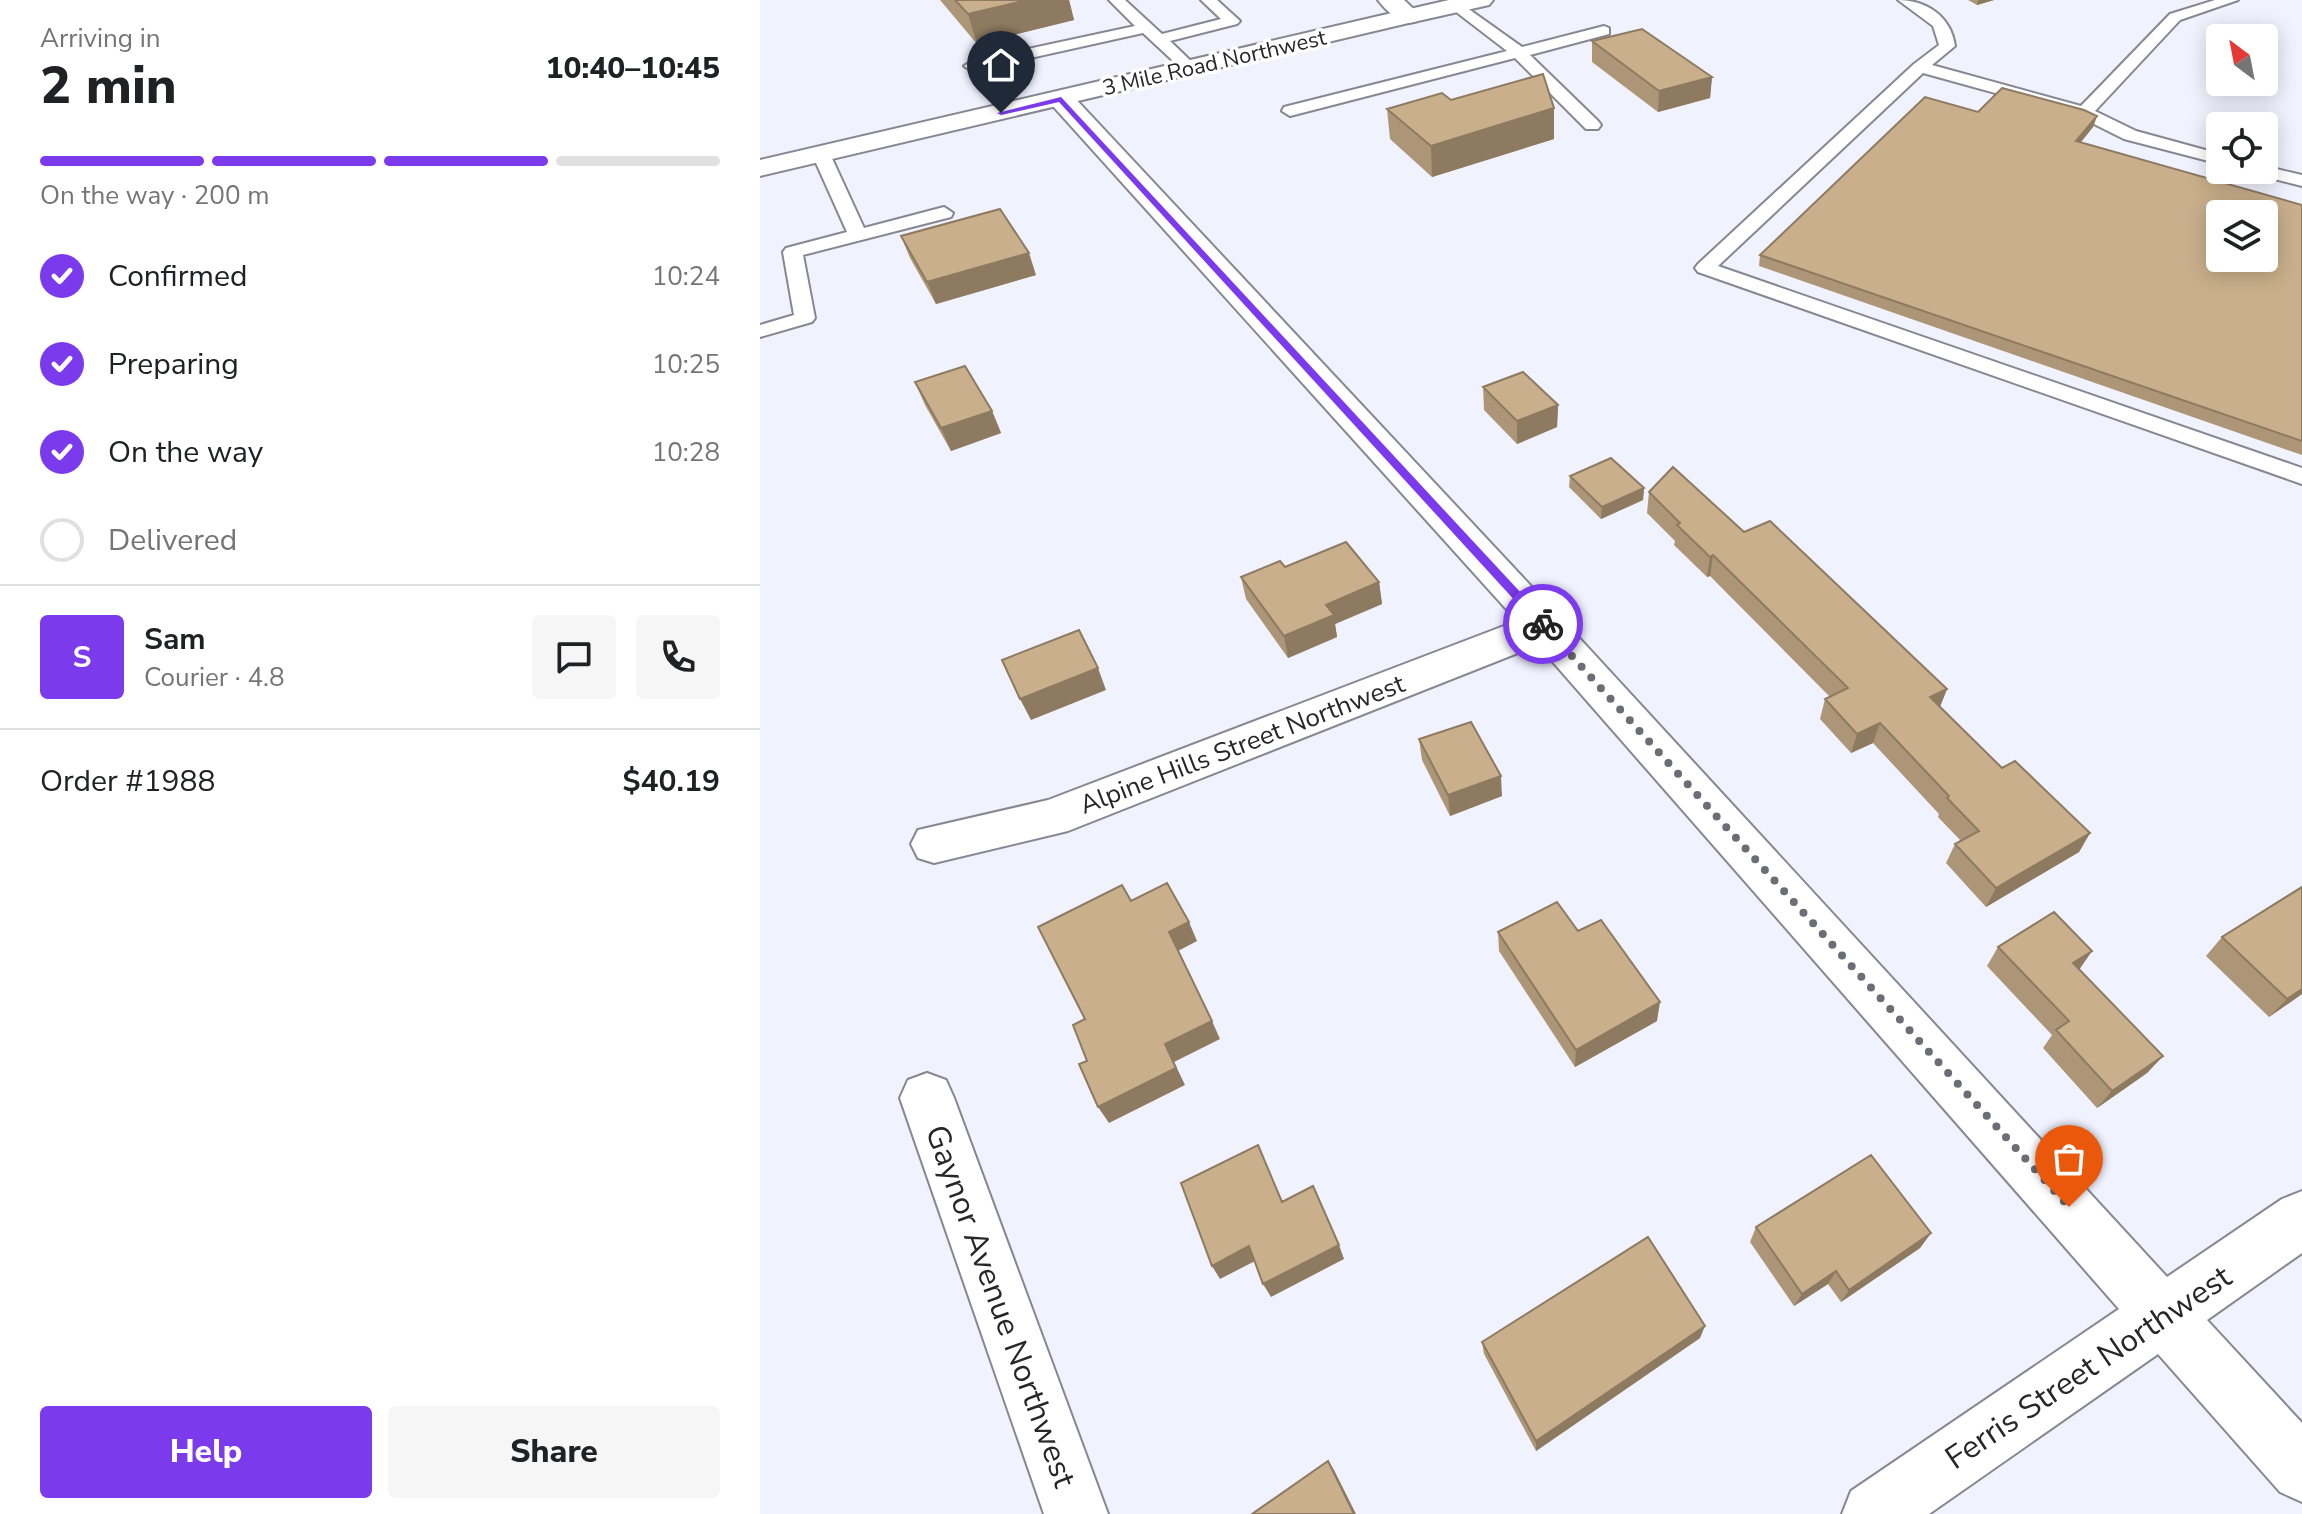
<!DOCTYPE html>
<html lang="en">
<head>
<meta charset="utf-8">
<style>
	:root { --surface:#fff; --page:#f6f6f6; --text:#202124; --muted:#757577; --line:#e0e0e0; --accent:#7c3aed }
	body { margin:0; font-family:"Nunito Sans",sans-serif; background:var(--page); color:var(--text); height:100vh; display:flex; flex-direction:column; font-size:30px; white-space:nowrap }
	* { box-sizing:border-box; margin:0 }
	p { font-size:26px; color:var(--muted) }
	.icon { flex:none; width:44px; height:44px; fill:none; stroke:currentColor; stroke-width:2; stroke-linecap:round; stroke-linejoin:round }
	.map { position:relative; flex:1; overflow:hidden }
	.panel { display:flex; flex-direction:column; background:var(--surface); width:760px }
	.panel>* { flex:none }
	.needle { width:52px; rotate:328deg }
	.buttons { position:absolute; left:1446px; top:24px; display:grid; gap:16px }
	.buttons a { display:grid; place-items:center; width:72px; height:72px; border-radius:8px; background:var(--surface); box-shadow:0 4px 20px #0003; font-size:40px }
	.pin { position:absolute; display:grid; place-items:center; width:68px; height:68px; color:#fff; margin:-82px -34px; border-radius:50% 50% 50% 0; rotate:-45deg; box-shadow:0 0 8px #0007 }
	.pin .icon { rotate:45deg }
	.courier { position:absolute; display:grid; place-items:center; width:80px; height:80px; margin:-40px; border:6px solid #7c3aed; border-radius:50%; background:#fff; color:#222; box-shadow:0 2px 10px #0007 }
	.head em { font-style:normal; font-weight:800 }
	.head div { display:flex; flex-direction:column-reverse }
	.head { display:flex; align-items:center; justify-content:space-between; height:136px; padding:0 40px }
	h1 { font-size:52px; font-weight:800; line-height:60px }
	.bar { display:grid; grid-template-columns:repeat(4,1fr); gap:12px 8px; align-content:center; height:96px; padding:0 40px }
	.bar i { height:10px; border-radius:6px; background:var(--line) }
	.bar .active { background:var(--accent) }
	.bar p { grid-column:span 4 }
	.line { display:flex; align-items:center; gap:20px; padding:0 40px; border-top:2px solid var(--line) }
	.line div { flex:1 }
	.round { display:grid; place-items:center; flex:none; width:84px; height:84px; border-radius:8px; background:var(--page) }
	ol { padding:0 40px; list-style:none }
	li { display:flex; align-items:center; gap:24px; height:88px }
	li p { margin-inline-start:auto }
	li .icon { padding:8px; border-radius:50%; background:var(--accent); color:#fff; stroke-width:4 }
	li:last-child { color:var(--muted) }
	li i { width:44px; height:44px; border:4px solid var(--line); border-radius:50% }
	.primary-button { display:flex; gap:16px; margin-top:auto; padding:16px 40px }
	.primary-button a { flex:1; height:92px; border-radius:8px; background:var(--accent); color:#fff; font-size:32px; font-weight:800; line-height:92px; text-align:center }
	.primary-button a+a { background:var(--page); color:var(--text) }
	main { display:flex; flex:1; min-height:0 }
	.map>svg:first-child { display:block }
	.lines { fill:none; stroke-linecap:round; stroke-linejoin:round }
	.service-casing { stroke:#868792; stroke-width:4 }
	.minor-casing { stroke:#868792; stroke-width:4 }
	.secondary-casing { stroke:#868792; stroke-width:4 }
	.trunk-casing { stroke:#868792; stroke-width:4 }
	.motorway-casing { stroke:#868792; stroke-width:4 }
	.service { fill:#fff; fill-rule:evenodd }
	.minor { fill:#fff; fill-rule:evenodd }
	.secondary { fill:#fff; fill-rule:evenodd }
	.trunk { fill:#fff; fill-rule:evenodd }
	.motorway { fill:#fff; fill-rule:evenodd }
	.wall { fill:#ad9678 }
	.shaded-wall { fill:#8d7a61 }
	.building { fill:#c9af8b; stroke:#8d7a61; stroke-width:2; fill-rule:evenodd }
	.route { fill:#7c3aed }
	.done { stroke:#6d6d75; stroke-width:8; stroke-dasharray:0 14.4 }
	.labels { text-anchor:middle; stroke-width:7; stroke-linejoin:round; paint-order:stroke }
	.far-street-label { font-size:22px; fill:#26262b; stroke:#fff }
	.street-label { font-size:26px; fill:#26262b; stroke:#fff }
	.near-street-label { font-size:32px; fill:#26262b; stroke:#fff }
</style>
</head>
<body>
<main>
<section class="panel">
<div class="head"><div><h1>2 min</h1><p>Arriving in</p></div><em>10:40–10:45</em></div>
<div class="bar"><i class="active"></i><i class="active"></i><i class="active"></i><i></i><p>On the way · 200 m</p></div>
<ol>
<li><svg class="icon" aria-label="check" viewBox="0 0 24 24"><path d="M5 12l5 5 9-10"/></svg>Confirmed<p>10:24</p></li>
<li><svg class="icon" aria-label="check" viewBox="0 0 24 24"><path d="M5 12l5 5 9-10"/></svg>Preparing<p>10:25</p></li>
<li><svg class="icon" aria-label="check" viewBox="0 0 24 24"><path d="M5 12l5 5 9-10"/></svg>On the way<p>10:28</p></li>
<li><i></i>Delivered</li>
</ol>
<div class="line" style="height:144px"><b class="round" style="background:var(--accent);color:#fff">S</b><div><b>Sam</b><p>Courier · 4.8</p></div><a class="round"><svg class="icon" aria-label="chat" viewBox="0 0 24 24"><path d="M4 5h16v11H9l-5 4z"/></svg></a><a class="round"><svg class="icon" aria-label="phone" viewBox="0 0 24 24"><path d="M5 4h4l2 5-3 2q2 4 5 5l2-3 5 2v4C11 20 4 13 5 4z"/></svg></a></div>
<div class="line" style="height:104px"><div>Order #1988</div><b>$40.19</b></div>
<div class="primary-button"><a>Help</a><a>Share</a></div>
</section>
<div class="map">
<svg width="1542" height="1514" viewBox="0 0 1542 1514">
	<rect width="100%" height="100%" fill="#f0f2fe"/>
	<g class="lines">
		<g class="service-casing">
			<path id="service" d="M349 0H365L402 34 461 19 441 0H457L480 21 477 24 410 41 438 68 430 73 424 71 383 33 212 71 204 66 212 61 375 26Z
				M696 0 762 47 844 26 849 28V34L770 55 838 121 841 125 838 129H826L755 58 530 116 522 111 524 107 747 51 691 8V2Z
				M1138 0C1166 0 1191 16 1195 46L1172 65 1321 106 1410 14 1455 0H1478L1420 20 1335 111 1376 131 1460 154V164L1364 139 1318 116 1163 73 958 266 1542 468V484L938 272 935 268 938 264 1154 64 1179 45 1173 26Z
				M61 149 70 154 104 228 184 207 193 213 191 217 43 255 55 318 52 322 0 337V325L34 315 23 252 26 248 87 232 52 154Z
				M1504 166 1542 175V186L1494 174 1491 170H1504Z"/>
		</g>
		<g class="minor-casing">
			<path id="minor" d="M301 91 310 93 799 616 1407 1277 1522 1199 1542 1191V1253L1447 1320 1542 1423V1502L1520 1492 1398 1354 1169 1514H1082L1091 1491 1359 1309 778 645 308 831 174 863 158 858 151 844 158 830 288 800 757 621 292 105 288 99 292 93Z
				M167 1073 186 1080 194 1098 348 1514H284L140 1098 148 1080Z"/>
		</g>
		<g class="secondary-casing">
			<path id="secondary" d="M649 9 657 11 661 16 657 21 0 176V160Z"/>
		</g>
		<g class="trunk-casing">
			<path id="trunk" d="M689 0H733L729 5 649 23 641 21 637 16 641 11Z"/>
		</g>
		<g class="motorway-casing">
			<path id="motorway" d="M618 0H644L661 16 657 21C641 25 628 13 618 0Z"/>
		</g>
		<use href="#service" class="service"/>
		<use href="#minor" class="minor"/>
		<use href="#secondary" class="secondary"/>
		<use href="#trunk" class="trunk"/>
		<use href="#motorway" class="motorway"/>
	</g>
	<path class="wall" d="M180 0H309L314 20 217 44Z
		M1208 0H1234L1217 5Z
		M832 41 952 77 950 98 898 112 832 62Z
		M691 100 794 108V139L672 177 630 139 627 109Z
		M1218 112 1337 116 1333 127 1321 142 1542 205V455L999 266 1000 255Z
		M141 236 276 275 176 304 150 258Z
		M155 382 232 411 241 433 191 451 165 405Z
		M723 387 798 405 797 427 757 444 724 410Z
		M810 476 884 488 883 500 841 519 809 487Z
		M889 492 984 532 1187 689 1180 707 1242 768 1330 833 1319 852 1226 907 1186 863 1195 844 1201 841 1178 817 1179 814 1113 743 1091 753 1060 719 1065 699 1070 697 950 576 947 577 914 545 915 541 887 513Z
		M525 567 619 582 622 604 575 624 577 637 528 658 486 599 481 577Z
		M659 739 742 796 690 816 662 760Z
		M818 931 897 1021 815 1067 739 951 738 932Z
		M1462 937 1542 994 1509 1017 1446 956Z
		M1238 947 1332 951 1319 969 1403 1056 1387 1073 1337 1108 1283 1048 1292 1035 1227 966Z
		M996 1227 1171 1233 1160 1248 1081 1302 1068 1284 1034 1306 990 1242Z
		M940 1338 776 1451 724 1354 722 1342Z"/>
	<path class="shaded-wall" d="M268 0H309L314 20 217 44 208 14Z
		M1218 0H1234L1217 5Z
		M952 77 950 98 898 112 899 91Z
		M794 108V139L672 177 671 146Z
		M1337 116 1333 127 1313 152 1316 141Z
		M269 253 276 275 176 304 167 282Z
		M798 405 797 427 757 444V421Z
		M232 411 241 433 191 451 181 428Z
		M884 488 883 500 841 519 842 507Z
		M953 555 950 576 947 577 950 557Z
		M619 582 622 604 575 624 577 637 528 658 524 636 566 605Z
		M338 668 346 690 271 720 260 699Z
		M1187 689 1179 709 1170 697Z
		M1120 723 1113 743 1091 753 1097 734Z
		M741 776 742 796 690 816 688 795Z
		M1330 833 1319 852 1226 907 1236 888Z
		M429 922 437 941 418 951 409 932Z
		M1332 951 1319 970 1313 963Z
		M1542 989V994L1509 1017 1527 999Z
		M900 1002 897 1021 815 1067 816 1050Z
		M452 1021 460 1039 414 1062 425 1085 349 1123 338 1107 405 1044Z
		M1403 1056 1387 1073 1337 1108 1352 1091Z
		M1171 1233 1160 1248 1081 1302 1089 1290Z
		M579 1245 584 1259 511 1297 503 1284Z
		M489 1246 497 1260 460 1279 452 1266Z
		M1076 1271 1068 1284 1034 1306 1042 1294Z
		M945 1326 940 1338 776 1451V1441Z
		M568 1461 574 1470 596 1514H594Z"/>
	<path class="building" d="M195 0H268L208 14Z
		M882 29 952 77 899 91 832 41Z
		M783 74 794 108 671 146 627 109 682 93 691 100Z
		M1242 88 1324 110 1337 116 1316 141 1542 205V441L1000 255 1165 97 1218 112ZM1460 214H1504V258H1460Z
		M240 209 269 253 167 282 141 236Z
		M205 366 232 411 181 428 155 382Z
		M763 372 798 405 757 421 723 387Z
		M851 458 884 488 842 507 810 476Z
		M913 467 984 532 1010 521 1187 689 1170 697 1242 768 1255 761 1330 833 1236 888 1195 844 1219 831 1187 798 1189 796 1120 723 1097 734 1065 699 1088 688 953 555 950 557 917 525 920 523 889 492Z
		M586 542 619 582 566 605 574 615 524 636 481 577 520 561 525 567Z
		M319 630 338 668 260 699 242 660Z
		M711 722 741 776 688 795 659 739Z
		M407 883 429 922 409 932 452 1021 405 1044 416 1068 338 1107 319 1064 327 1061 313 1025 325 1019 278 927 362 885 371 901Z
		M1542 887V989L1527 999 1462 937Z
		M797 902 818 931 841 920 900 1002 816 1050 738 932Z
		M1294 912 1332 951 1313 963 1403 1056 1352 1091 1296 1030 1309 1021 1238 947Z
		M498 1145 522 1202 553 1186 579 1245 503 1284 489 1246 452 1266 421 1183Z
		M1111 1155 1171 1233 1089 1290 1076 1271 1042 1294 996 1227Z
		M888 1237 945 1326 776 1441 722 1342Z
		M568 1461 594 1514H492Z"/>
	<path class="route" d="M301 97 787 621V627H779L299 102 241 115 237 113Z"/>
	<g class="lines">
		<path class="done" d="M783 624 1309 1207"/>
	</g>
	<g class="labels">
		<g class="far-street-label">
			<text transform="translate(454 62) rotate(-13)" y="8">3 Mile Road Northwest</text>
		</g>
		<g class="street-label">
			<text transform="translate(482 744) rotate(-21)" y="9">Alpine Hills Street Northwest</text>
		</g>
		<g class="near-street-label">
			<text transform="translate(241 1306) rotate(70)" y="11">Gaynor Avenue Northwest</text>
			<text transform="translate(1328 1367) rotate(-34)" y="11">Ferris Street Northwest</text>
		</g>
	</g>
</svg>
<div class="buttons">
<a><svg class="needle" viewBox="-14 -14 28 28"><path d="M0-13l5 13h-10z" fill="#e53935"/><path d="M0 13l5-13h-10z" fill="#757577"/></svg></a>
<a><svg class="icon" aria-label="locate" viewBox="0 0 24 24"><circle cx="12" cy="12" r="6"/><path d="M12 2v4M12 18v4M2 12h4M18 12h4"/></svg></a>
<a><svg class="icon" aria-label="layers" viewBox="0 0 24 24"><path d="M12 4l9 5-9 5-9-5zM3 14l9 5 9-5"/></svg></a>
</div>
<div class="pin" style="left:1309px;top:1207px;background:#ea580c"><svg class="icon" aria-label="bag" viewBox="0 0 24 24"><path d="M5 8h14l-1 12H6zM9 8a3 3 0 0 1 6 0"/></svg></div>
<div class="pin" style="left:241px;top:113px;background:#1f2937"><svg class="icon" aria-label="home" viewBox="0 0 24 24"><path d="M3 11l9-7 9 7M6 9v11h12V9"/></svg></div>
<div class="courier" style="left:783px;top:624px"><svg class="icon" aria-label="bike" viewBox="0 0 24 24"><circle cx="6" cy="16" r="4"/><circle cx="18" cy="16" r="4"/><path d="M6 16l4-8h5l3 8M10 8l3 8H6M13 5h3"/></svg></div>
</div>
</main>
</body>
</html>
